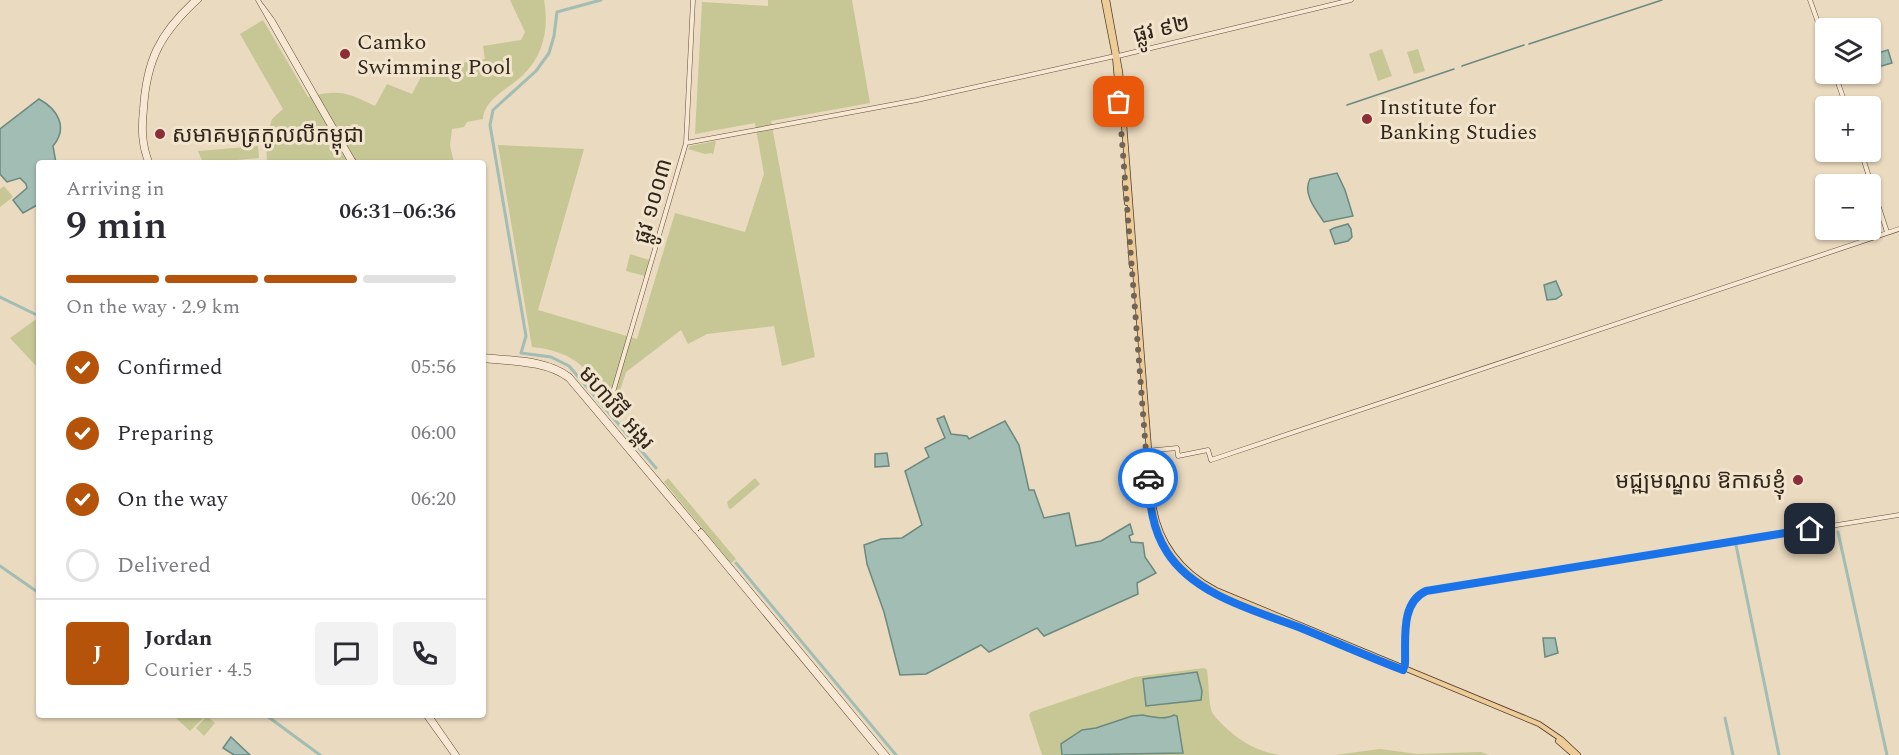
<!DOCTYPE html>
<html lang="en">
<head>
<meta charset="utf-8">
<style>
	:root { --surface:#fff; --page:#f2f2f3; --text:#2b2b33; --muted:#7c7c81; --line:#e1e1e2; --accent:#b45309 }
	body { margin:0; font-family:Spectral,"Noto Sans Khmer",serif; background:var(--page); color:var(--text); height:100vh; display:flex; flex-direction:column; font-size:22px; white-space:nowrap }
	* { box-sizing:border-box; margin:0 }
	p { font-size:20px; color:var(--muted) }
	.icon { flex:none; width:33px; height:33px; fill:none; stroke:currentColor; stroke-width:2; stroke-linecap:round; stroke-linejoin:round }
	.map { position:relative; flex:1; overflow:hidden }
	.drawer { position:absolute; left:36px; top:160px; width:450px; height:558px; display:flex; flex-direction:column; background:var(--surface); border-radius:6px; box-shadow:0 2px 4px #0004 }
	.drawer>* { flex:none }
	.controls { position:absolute; left:1815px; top:18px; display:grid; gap:12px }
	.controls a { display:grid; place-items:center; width:66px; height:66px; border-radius:6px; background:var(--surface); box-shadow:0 2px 4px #0004; font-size:30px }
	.pin { position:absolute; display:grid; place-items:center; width:51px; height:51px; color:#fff; margin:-26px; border-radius:12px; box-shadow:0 3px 9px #0006 }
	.courier { position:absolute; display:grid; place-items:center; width:60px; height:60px; margin:-30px; border:4px solid #1a73e8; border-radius:50%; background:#fff; color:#222; box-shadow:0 2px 8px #0007 }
	.summary em { font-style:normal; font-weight:600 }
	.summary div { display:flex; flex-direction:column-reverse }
	.summary { display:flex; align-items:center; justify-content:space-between; height:102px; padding:0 30px }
	h1 { font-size:39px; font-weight:600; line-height:45px }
	.bar { display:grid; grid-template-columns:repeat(4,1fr); gap:9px 6px; align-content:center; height:72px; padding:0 30px }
	.bar i { height:8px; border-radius:4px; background:var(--line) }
	.bar .on { background:var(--accent) }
	.bar p { grid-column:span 4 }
	.line { display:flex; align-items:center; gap:15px; padding:0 30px; border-top:2px solid var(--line) }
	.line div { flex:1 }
	.round { display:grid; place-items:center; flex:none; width:63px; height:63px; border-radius:6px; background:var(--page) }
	ol { padding:0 30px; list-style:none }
	li { display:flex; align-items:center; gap:18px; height:66px }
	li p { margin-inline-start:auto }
	li .icon { padding:6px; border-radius:50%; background:var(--accent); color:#fff; stroke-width:4 }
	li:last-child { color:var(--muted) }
	li i { width:33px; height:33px; border:3px solid var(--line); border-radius:50% }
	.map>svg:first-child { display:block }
	.green { fill:#c6c794 }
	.water { fill:#a2bdb3; stroke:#6a897f; stroke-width:1.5 }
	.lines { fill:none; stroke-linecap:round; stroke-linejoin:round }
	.stream { stroke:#6a897f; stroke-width:1.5 }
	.canal { stroke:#a2bdb3; stroke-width:3 }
	.secondary-casing { stroke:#644d3c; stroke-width:5 }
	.primary-casing { stroke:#503a2d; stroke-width:6 }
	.secondary { stroke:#f6e8d2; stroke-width:4 }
	.primary { stroke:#edcc98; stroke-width:4.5 }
	.done { stroke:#726455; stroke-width:6; stroke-dasharray:0 10.8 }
	.route { stroke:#1a73e8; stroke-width:8 }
	.poi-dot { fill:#8d2d35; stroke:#f2e5ce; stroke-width:2 }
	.labels { text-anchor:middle; stroke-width:6; stroke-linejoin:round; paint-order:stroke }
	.street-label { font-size:22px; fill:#32251c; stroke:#f2e5ce }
	.poi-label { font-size:22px; fill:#32251c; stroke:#f2e5ce; text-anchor:start }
</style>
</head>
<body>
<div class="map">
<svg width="1899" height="755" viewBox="0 0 1899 755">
	<rect width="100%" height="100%" fill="#eadabf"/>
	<path class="green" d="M510 0H544C549 27 544 55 523 75 510 88 484 99 483 119L467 122 464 127 452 129 450 145 454 163H267L266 139 272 119 283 109 240 34 263 20 308 97C339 89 347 92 375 106L387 84 412 94 425 69 485 59 483 46 521 40 525 32Z
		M768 0H852L870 103 771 121 815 357 782 366 774 326 707 334 688 344 681 330 626 372 615 406C589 371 578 352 532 347L498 145 584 149 538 310 637 339 675 213 745 232 764 174 755 123 695 134 702 2 768 6Z
		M1382 49 1392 76 1378 81 1369 54Z
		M1418 49 1425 71 1414 74 1407 52Z
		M716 141 713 155 712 153 705 154 688 149 690 146Z
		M258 146 259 158 203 163 198 151Z
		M4 186 13 197 0 207V189Z
		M630 254 649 260 645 276 626 271Z
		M35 320 39 322V369L10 338Z
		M668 478 736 559 731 563 664 482Z
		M755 478 760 484 732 508 729 509 727 502Z
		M1204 668 1207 670C1209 683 1208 696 1211 709 1212 715 1218 719 1222 724 1238 740 1257 752 1280 755H1042L1029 715 1031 712 1135 677Z
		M178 716H205L190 731 176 718Z
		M207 716 215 723 204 736 196 728Z
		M1380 749 1417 754 1481 752 1489 755H1335Z"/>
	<path class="water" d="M1888 50 1892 63 1871 69V55Z
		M39 99C57 109 69 127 53 146L56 163 39 164V204L23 213 13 200 27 188 26 184 20 178 7 182 0 174V129Z
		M1337 173 1345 190 1353 216 1324 222C1316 210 1302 193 1310 179Z
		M1348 224 1351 229 1352 237 1348 241 1335 244 1330 230 1334 228Z
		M1556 281 1562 295 1556 299 1547 300 1544 285Z
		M944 416 951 434 967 436 969 439 1005 421 1019 445 1029 490H1034L1044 518 1069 513 1076 546 1101 541 1130 524 1133 534 1129 536 1131 542 1143 543 1145 557 1156 573 1137 583 1138 594 1044 636 1037 628 989 652 981 645 926 674 900 675 884 612 867 564 864 545 881 539 902 538 922 525 905 471 929 457 925 448 945 438 937 419Z
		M887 453 889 466 875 467V454Z
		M1543 638H1555L1558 653 1545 657Z
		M1197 672 1202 691 1201 700 1146 706 1143 679Z
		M1143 715C1153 717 1165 720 1174 715L1177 716 1183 753 1062 755 1061 744 1082 730 1096 728 1132 716Z
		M231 737 250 755H234L223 748Z"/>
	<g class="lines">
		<path class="stream" d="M1529 44 1662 0
			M1462 66 1524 45
			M1347 105 1454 69"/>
		<path class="canal" d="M601 0 557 12 554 36 549 53 536 71 493 110 490 125 526 336 521 353 551 357 569 366 656 468
			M0 297 39 316
			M1838 532 1887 755
			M1736 545 1779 755
			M736 563 896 755
			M0 566 39 593
			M267 716 320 755
			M1725 718 1733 755"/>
		<g class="secondary-casing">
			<path id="secondary" d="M258 0 351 163 354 161
				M1810 0 1826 45
				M262 6 273 21 354 162
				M1118 56 1351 0
				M1835 74 1846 106
				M686 143 917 100 1115 56
				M1861 152 1887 232
				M148 164C140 146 140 128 142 109 145 60 158 33 194 0
				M151 164C143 145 143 128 145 109 148 59 163 33 199 0
				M483 356C511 359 547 358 570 376L698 528
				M483 360C510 363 546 362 568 379L696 531
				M609 406 686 143 693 0
				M1146 451 1177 448 1178 456 1208 450 1211 460 1899 229
				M701 531 887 755
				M698 533 882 755
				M1403 671 1405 664C1406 640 1400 603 1426 591L1899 515
				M426 716 454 755
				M430 716 457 755"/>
		</g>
		<g class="primary-casing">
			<path id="primary" d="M1104 0 1115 56 1119 101
				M1107 0 1120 72 1153 503C1158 542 1181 572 1216 590L1539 724 1561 739 1578 755
				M1125 182 1127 203
				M1128 214 1132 266
				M1245 606 1359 652
				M1558 741 1574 755"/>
		</g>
		<use href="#secondary" class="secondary"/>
		<use href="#primary" class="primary"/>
	</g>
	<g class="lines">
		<path class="done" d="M1119 102 1148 478"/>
		<path class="route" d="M1148 478C1150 504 1152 529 1167 552 1194 595 1256 611 1301 628 1335 642 1369 657 1403 670L1405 664C1406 639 1400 603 1426 591L1810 529"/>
	</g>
	<g class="poi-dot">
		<circle cx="345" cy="54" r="6"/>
		<circle cx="1367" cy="119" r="6"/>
		<circle cx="160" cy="134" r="6"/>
		<circle cx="1798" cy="480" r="6"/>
	</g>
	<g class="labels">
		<g class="street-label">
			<text transform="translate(1161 28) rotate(-13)" y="8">ផ្លូវ ៩២</text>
			<text transform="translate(652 201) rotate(-74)" y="8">ផ្លូវ ១០០៣</text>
			<text transform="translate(617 407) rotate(49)" y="8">មហាវិថី អង្គរ</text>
		</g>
		<g class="poi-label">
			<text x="357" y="49">Camko<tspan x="357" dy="25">Swimming Pool</tspan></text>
			<text x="1379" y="114">Institute for<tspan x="1379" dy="25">Banking Studies</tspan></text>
			<text x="172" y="142">សមាគមត្រកូលលីកម្ពុជា</text>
			<text x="1786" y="488" text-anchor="end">មជ្ឍមណ្ឌល ឱកាសខ្ញុំ</text>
		</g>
	</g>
</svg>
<div class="controls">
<a><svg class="icon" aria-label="layers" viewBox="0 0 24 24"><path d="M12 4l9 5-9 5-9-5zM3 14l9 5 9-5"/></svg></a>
<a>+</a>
<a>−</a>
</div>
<div class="pin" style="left:1119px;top:102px;background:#ea580c"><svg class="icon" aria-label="bag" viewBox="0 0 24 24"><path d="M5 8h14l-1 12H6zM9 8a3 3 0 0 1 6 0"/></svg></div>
<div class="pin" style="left:1810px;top:529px;background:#1f2937"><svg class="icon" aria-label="home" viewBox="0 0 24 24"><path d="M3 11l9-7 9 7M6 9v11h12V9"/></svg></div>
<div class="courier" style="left:1148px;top:478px"><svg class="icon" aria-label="car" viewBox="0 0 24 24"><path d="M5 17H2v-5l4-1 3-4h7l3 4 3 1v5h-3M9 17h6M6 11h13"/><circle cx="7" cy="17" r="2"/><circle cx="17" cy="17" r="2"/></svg></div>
<section class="drawer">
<div class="summary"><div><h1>9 min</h1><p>Arriving in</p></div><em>06:31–06:36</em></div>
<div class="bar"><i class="on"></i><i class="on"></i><i class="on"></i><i></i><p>On the way · 2.9 km</p></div>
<ol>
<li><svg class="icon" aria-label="check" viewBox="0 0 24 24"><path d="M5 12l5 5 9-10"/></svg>Confirmed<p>05:56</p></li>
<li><svg class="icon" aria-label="check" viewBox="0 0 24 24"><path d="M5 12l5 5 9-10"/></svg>Preparing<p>06:00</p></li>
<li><svg class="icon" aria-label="check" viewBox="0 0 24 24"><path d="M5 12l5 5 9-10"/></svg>On the way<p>06:20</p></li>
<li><i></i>Delivered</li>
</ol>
<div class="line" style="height:108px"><b class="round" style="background:var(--accent);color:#fff">J</b><div><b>Jordan</b><p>Courier · 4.5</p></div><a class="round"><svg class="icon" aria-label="chat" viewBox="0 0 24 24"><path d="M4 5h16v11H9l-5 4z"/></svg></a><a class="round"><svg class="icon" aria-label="phone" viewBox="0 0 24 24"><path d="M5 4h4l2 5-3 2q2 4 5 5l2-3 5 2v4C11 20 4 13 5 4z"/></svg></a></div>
</section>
</div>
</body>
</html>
